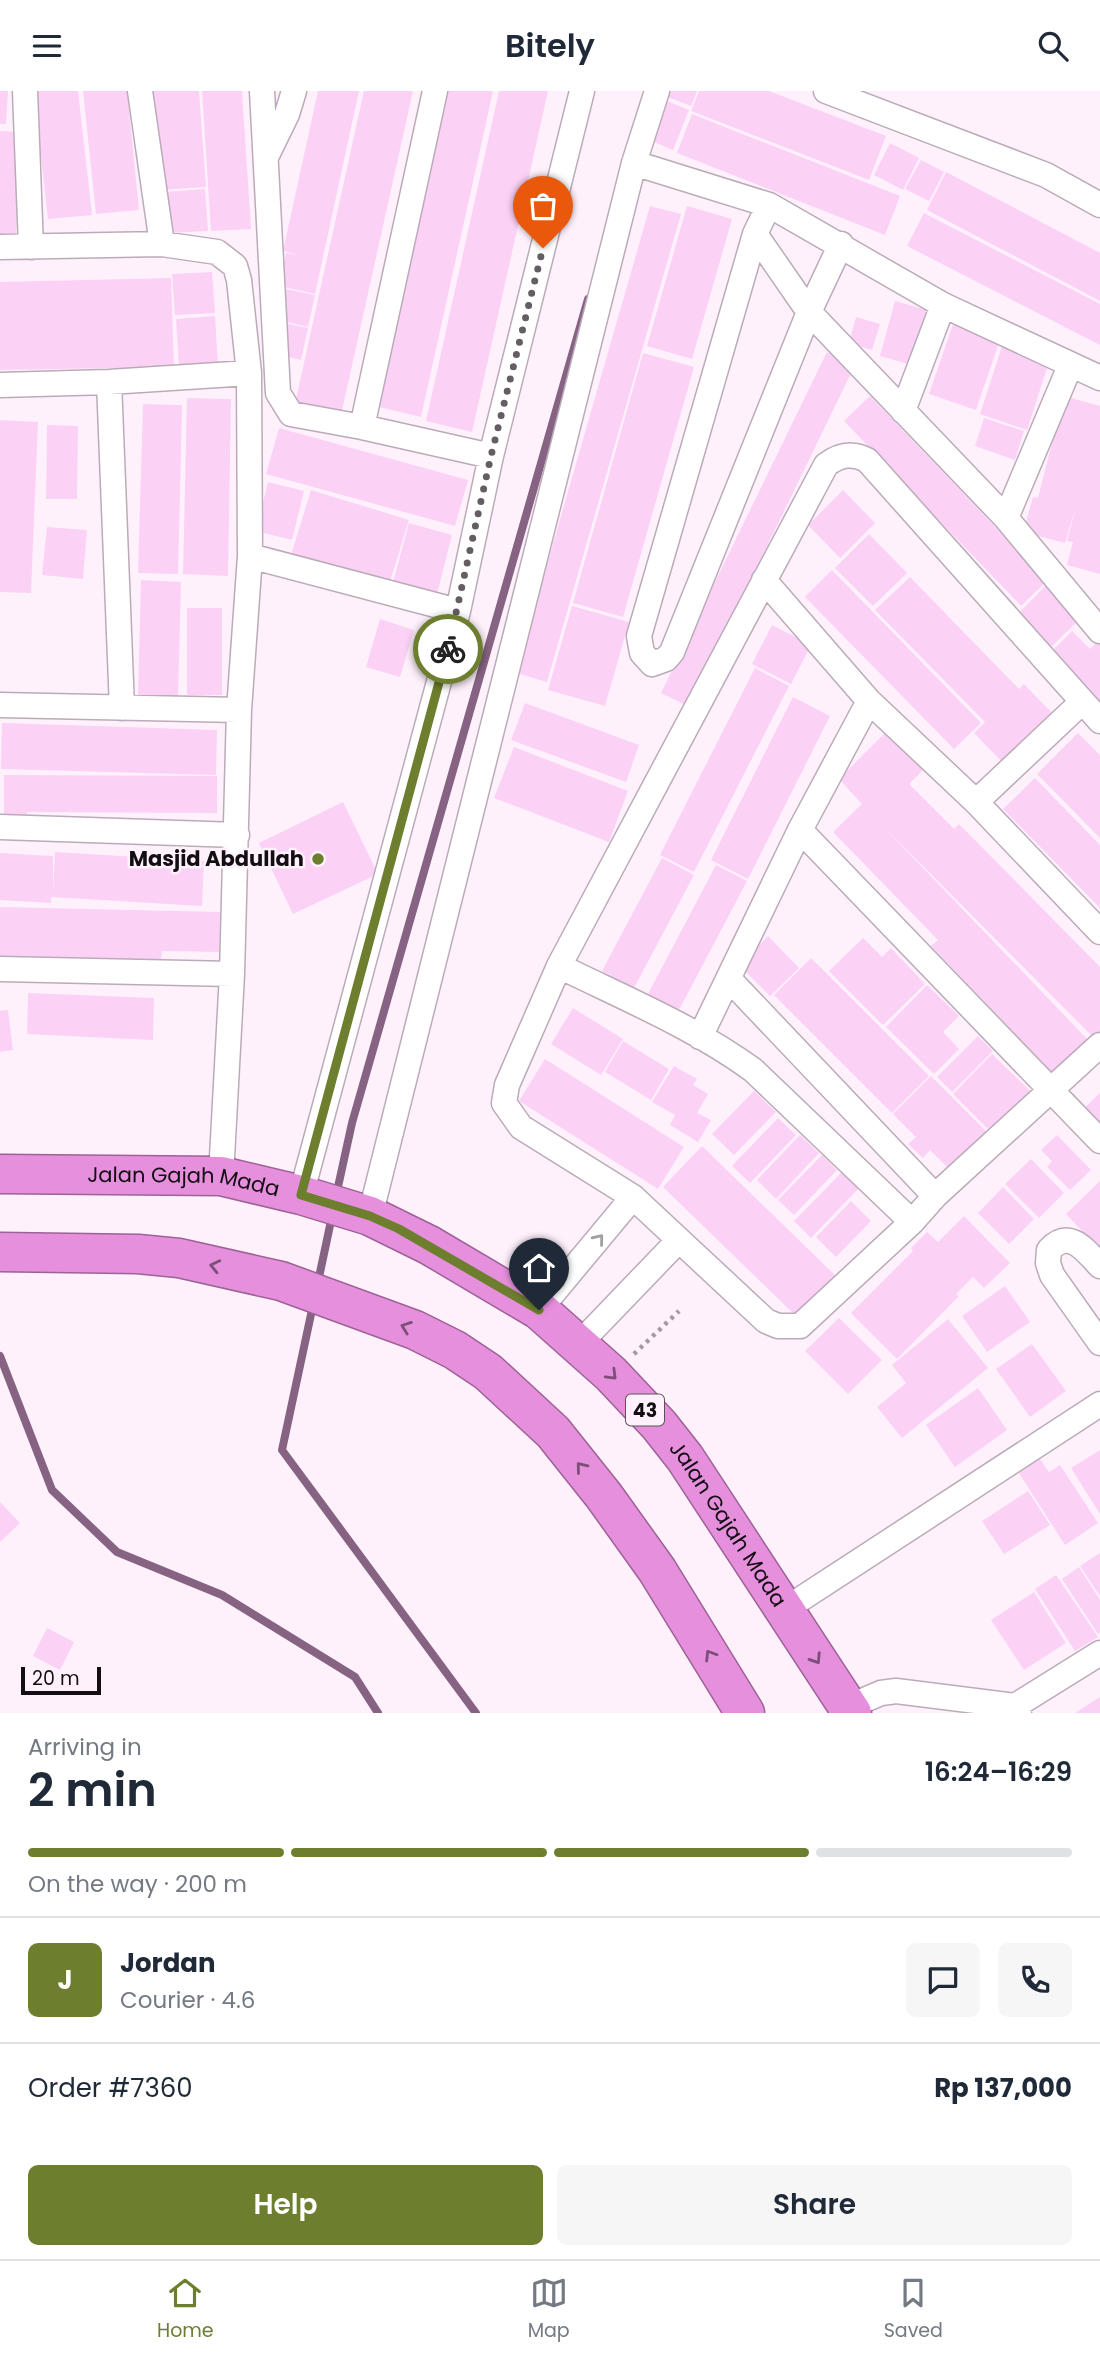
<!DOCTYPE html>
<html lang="en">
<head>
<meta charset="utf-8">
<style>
	:root { --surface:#fff; --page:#f6f6f7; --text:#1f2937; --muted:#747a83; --line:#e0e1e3; --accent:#6d7f2e }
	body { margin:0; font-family:Poppins,sans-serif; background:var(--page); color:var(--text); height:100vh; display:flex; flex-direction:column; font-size:26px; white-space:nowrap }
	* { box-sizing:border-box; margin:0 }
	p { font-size:23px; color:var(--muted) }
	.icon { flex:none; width:38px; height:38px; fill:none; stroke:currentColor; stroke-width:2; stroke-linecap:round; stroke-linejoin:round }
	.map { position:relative; height:1622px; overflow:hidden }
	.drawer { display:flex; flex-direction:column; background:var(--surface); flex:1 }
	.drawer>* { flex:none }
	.scale { position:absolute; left:21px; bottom:18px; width:80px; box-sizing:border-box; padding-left:7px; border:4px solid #130e12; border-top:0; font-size:19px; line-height:24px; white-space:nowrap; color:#130e12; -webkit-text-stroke:5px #fef1fc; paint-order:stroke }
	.pin { position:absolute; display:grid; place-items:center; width:60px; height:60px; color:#fff; margin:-72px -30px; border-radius:50% 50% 50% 0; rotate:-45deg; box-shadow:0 0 7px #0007 }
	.pin .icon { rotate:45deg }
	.courier { position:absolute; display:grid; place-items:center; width:70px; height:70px; margin:-35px; border:5px solid #6d7f2e; border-radius:50%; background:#fff; color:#222; box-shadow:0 2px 9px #0007 }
	.head em { font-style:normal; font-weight:600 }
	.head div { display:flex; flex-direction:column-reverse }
	.head { display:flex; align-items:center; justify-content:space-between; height:119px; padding:0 28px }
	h1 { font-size:46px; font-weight:600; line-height:52px }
	.bar { display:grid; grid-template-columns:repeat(4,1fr); gap:10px 7px; align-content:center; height:84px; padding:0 28px }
	.bar i { height:9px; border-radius:5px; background:var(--line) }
	.bar .selected { background:var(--accent) }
	.bar p { grid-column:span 4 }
	.line { display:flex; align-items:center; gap:18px; padding:0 28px; border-top:2px solid var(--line) }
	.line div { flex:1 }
	.round { display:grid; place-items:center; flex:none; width:74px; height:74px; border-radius:10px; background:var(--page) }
	.action { display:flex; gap:14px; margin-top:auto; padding:14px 28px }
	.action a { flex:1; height:80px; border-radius:10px; background:var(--accent); color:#fff; font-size:28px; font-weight:600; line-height:80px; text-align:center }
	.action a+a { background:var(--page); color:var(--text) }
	header { display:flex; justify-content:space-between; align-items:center; height:91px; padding:0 28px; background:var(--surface); font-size:32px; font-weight:600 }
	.tab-bar { display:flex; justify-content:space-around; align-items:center; height:98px; border-top:2px solid var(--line); background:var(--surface); font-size:19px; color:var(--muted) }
	.tab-bar a { display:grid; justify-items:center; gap:4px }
	.tab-bar .selected { color:var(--accent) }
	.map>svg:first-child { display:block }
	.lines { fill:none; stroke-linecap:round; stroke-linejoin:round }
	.stream { stroke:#876383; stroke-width:8 }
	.building { fill:#fcd1f6 }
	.street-casing { stroke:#bbabb9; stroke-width:27 }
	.highway-casing { stroke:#9c6296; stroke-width:41 }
	.path { stroke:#a399a1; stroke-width:4.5; stroke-dasharray:3.5 5; stroke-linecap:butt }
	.street { stroke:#fff; stroke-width:24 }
	.highway { stroke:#e690dd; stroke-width:38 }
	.oneway { stroke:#a19fa0 }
	.oneway2 { stroke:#7c4f78 }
	.done { stroke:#655d64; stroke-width:7; stroke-dasharray:0 12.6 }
	.route { stroke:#6d7f2e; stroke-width:9 }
	.poi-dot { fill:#6d7f2e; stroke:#fef1fc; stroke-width:2.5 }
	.labels { text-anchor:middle; stroke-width:5; stroke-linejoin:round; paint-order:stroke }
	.shield { fill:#fef1fc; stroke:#5a5258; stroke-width:2 }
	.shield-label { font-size:19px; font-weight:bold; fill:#130e12 }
	.poi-label { font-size:21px; font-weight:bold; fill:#130e12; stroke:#fef1fc; text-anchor:end }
	.street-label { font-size:21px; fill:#130e12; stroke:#fef1fc }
</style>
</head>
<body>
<header><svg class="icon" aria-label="menu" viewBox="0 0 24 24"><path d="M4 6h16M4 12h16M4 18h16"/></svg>Bitely<svg class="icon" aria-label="search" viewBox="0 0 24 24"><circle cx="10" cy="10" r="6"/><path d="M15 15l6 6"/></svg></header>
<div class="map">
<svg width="1100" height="1622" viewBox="0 0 1100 1622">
	<rect width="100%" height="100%" fill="#fef1fc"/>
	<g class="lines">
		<path class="stream" d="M336 1105 352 1032 588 208
			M318 1191 332 1125
			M313 1214 282 1359 476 1622
			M0 1265 52 1399 117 1461 222 1504 355 1586 378 1622"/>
	</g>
	<path class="building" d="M0 0H8L6 33H0Z
		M34 0H78L92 124 48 128Z
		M83 0H127L139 119 96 123Z
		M153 0H199L206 96 160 99Z
		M202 0H242L251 138 211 140Z
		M318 0H359L315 203 279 195 286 162 299 164 283 160Z
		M364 0H413L341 324 295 313Z
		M445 0H493L421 326 375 315Z
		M499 0H548L472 341 426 330Z
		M664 0H697L691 15 662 4Z
		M699 0H769L886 45 869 89 691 20Z
		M662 8 689 19 673 59 647 48Z
		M692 23 900 105 885 144 677 62Z
		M0 40 18 41 16 154H0Z
		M890 52 919 67 903 99 874 84Z
		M921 69 944 81 929 110 905 98Z
		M946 81 1100 162V210L927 119Z
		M205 98 208 140 167 142 164 101Z
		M650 115 681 123 547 591 516 582Z
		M687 115 732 128 692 268 647 255Z
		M924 122 1100 213V254L907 155Z
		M212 181 215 222 175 224 172 183Z
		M171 187 174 276 0 279V191Z
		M286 198 315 204 308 236 279 229Z
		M895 210 927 219 912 274 880 265Z
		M215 225 218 274 179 276 176 228Z
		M856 226 880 233 872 259 849 252Z
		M284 232 308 237 301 269 277 263Z
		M953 233 1000 249 976 319 929 303Z
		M1003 252 1050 268 1027 339 980 323Z
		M827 261 855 274 689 616 661 602Z
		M643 262 694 276 623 526 573 512Z
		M870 305 1047 490 1021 515 844 330Z
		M1064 305 1100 315V483L1067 474 1073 451 1067 450 1076 416 1065 452 1023 441 1033 406 1038 407Z
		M187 307 231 308 228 485 183 483Z
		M143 313 182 314 178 483 138 482Z
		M984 327 1024 340 1015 369 975 355Z
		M0 329 38 331 31 502 0 501Z
		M47 334 78 335 77 408H46Z
		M279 337 468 389 455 435 266 383Z
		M268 391 304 400 292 449 256 440Z
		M311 399 409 429 389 494 291 464Z
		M843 399 875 432 840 467 808 434Z
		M409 432 452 444 437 503 393 491Z
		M47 436 87 439 83 488 42 484Z
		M869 443 907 482 873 515 835 477Z
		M832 479 981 632 954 658 805 506Z
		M910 486 1019 598 1024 593 1053 623 1003 672 974 642 985 631 875 519Z
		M141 489 181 491 178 606 138 605Z
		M1051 489 1085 523 1047 560 1014 527Z
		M572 515 629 531 605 615 548 599Z
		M187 517H222V604H187Z
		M380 528 414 539 400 586 366 576Z
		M772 534 811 554 791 593 752 573Z
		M1072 540 1090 558 1100 548V624L1048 564Z
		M755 577 789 595 694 781 660 764Z
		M793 606 830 625 748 788 711 769Z
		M525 612 639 654 626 691 511 649Z
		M2 632 217 639 216 684 1 678Z
		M890 637 927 675 909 693 954 738 959 733 1100 876V947L1097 950 880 732 1091 952 1056 985 931 855 938 849 833 741 862 713 839 688Z
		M1078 642 1100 664V747L1037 683Z
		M514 656 628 700 609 751 494 707Z
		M4 684 217 685V722L27 721V725H4Z
		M1035 687 1100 754V817L1003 718Z
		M343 711 378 783 293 823 259 752Z
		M55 761 204 770 202 815 51 806V812L0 809V762L53 765V801Z
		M662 767 694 784 634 897 602 880Z
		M716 774 747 790 679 919 648 903Z
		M0 816 220 821 219 861 162 860 161 869 0 865Z
		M768 845 799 877 770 905 739 874Z
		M863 847 882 866 891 857 925 893 883 934 829 880Z
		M811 867 929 985 892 1022 774 904Z
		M927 894 959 925 943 941 959 958 934 983 886 936Z
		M28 902 154 907 153 949 27 943Z
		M573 917 623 948 601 984 551 953Z
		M8 919 13 959 0 961V920Z
		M978 945 993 960 952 1001 937 986Z
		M623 950 669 978 651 1009 605 981Z
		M992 963 1030 1000 990 1040 953 1003Z
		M545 968 684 1056 658 1098 519 1010Z
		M674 975 697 988 693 994 708 1003 697 1022 711 1029 698 1051 670 1034 675 1024 652 1011Z
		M931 985 991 1045 954 1083 930 1059 923 1067 908 1053 916 1046 893 1023Z
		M754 1000 776 1021 734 1064 712 1043Z
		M1100 1002V1046L1078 1023Z
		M778 1027 796 1044 750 1092 732 1075Z
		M800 1044 819 1062 776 1108 757 1089Z
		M1057 1044 1091 1079 1070 1099 1047 1076 1052 1070 1041 1059Z
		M702 1055 838 1187 799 1228 663 1096Z
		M822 1064 837 1079 794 1124 778 1109Z
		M1031 1068 1064 1102 1039 1127 1005 1093Z
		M842 1081 859 1097 811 1147 794 1130Z
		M1100 1090V1155L1098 1157 1066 1123Z
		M1003 1096 1034 1128 1009 1153 978 1122Z
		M851 1110 871 1130 836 1166 816 1146Z
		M964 1125 1010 1172 984 1197 973 1186 956 1203 959 1205 897 1268 851 1222 913 1160 911 1157 927 1141 938 1151Z
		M1005 1195 1030 1231 987 1261 962 1225Z
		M839 1227 882 1269 848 1303 805 1260Z
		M948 1228 988 1277 902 1347 877 1316 906 1292 892 1274Z
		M1032 1253 1066 1300 1030 1326 996 1278Z
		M978 1297 1007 1339 955 1376 926 1334Z
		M1100 1359V1423L1071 1377Z
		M1038 1365 1049 1381 1060 1374 1098 1432 1065 1454 1017 1379Z
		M1028 1400 1050 1434 1004 1463 982 1430Z
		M0 1411 20 1432 0 1451Z
		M1100 1462V1505L1080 1475Z
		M1079 1476 1100 1509V1541L1098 1543 1062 1488Z
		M1056 1484 1098 1546 1075 1560 1035 1498Z
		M1034 1501 1066 1552 1024 1579 991 1529Z
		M47 1537 74 1551 60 1579 33 1565Z
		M1100 1606V1622H1075Z"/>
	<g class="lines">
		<g class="street-casing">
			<path id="street" d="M25 0 31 156
				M140 0 162 153
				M262 0 278 302 291 323 362 336 491 365
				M826 0 1046 84 1100 114
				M267 64 287 23 294 0
				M634 72 769 114 943 214 1100 287
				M769 114 755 143 639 545 642 562 652 573 666 568 672 561 809 221 841 153
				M755 143 809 221 1006 427 1100 540
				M0 156 162 153 217 161 235 175 239 189 249 282 250 465 239 619 232 883 221 1085
				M109 291 122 617
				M0 294 109 291 249 282
				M903 320 943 214
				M362 336 435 0
				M1006 427 1070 275
				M250 465 458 520
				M764 489 869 610 976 711 1100 841
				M0 614 239 619
				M1100 630 867 369C852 361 839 364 826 374L559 875 507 994 504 1012 521 1036 633 1106 766 1230 778 1235H800L912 1131 935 1105 1100 954
				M976 711 1082 611
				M0 736 237 744
				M800 739 1100 1050
				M559 875C624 907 694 936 753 979L912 1131
				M0 878 232 883
				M729 888 935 1105
				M700 946 800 739 869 610
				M301 1104 458 520 491 365 582 0
				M370 1125 634 72 657 0
				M1100 1175C1085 1159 1070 1137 1049 1159L1048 1172 1052 1184 1100 1252
				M539 1219 633 1106
				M579 1253 679 1149
				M784 1519 1100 1313
				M1015 1615 1100 1562
				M848 1616 881 1602 896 1600 1015 1615 1019 1622"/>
		</g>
		<g class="highway-casing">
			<g id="highway">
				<path id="s1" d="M0 1083 221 1085 301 1104 370 1125 429 1154 539 1219 611 1283 659 1334 685 1367 852 1622"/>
				<path d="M0 1161 138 1163 179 1167 281 1190 415 1239 455 1259 488 1281 553 1341 604 1405 657 1479 745 1622"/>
			</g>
		</g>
		<path class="path" d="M634 1263 679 1220"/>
		<use href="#street" class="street"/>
		<use href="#highway" class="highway"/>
	</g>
	<defs><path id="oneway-chevron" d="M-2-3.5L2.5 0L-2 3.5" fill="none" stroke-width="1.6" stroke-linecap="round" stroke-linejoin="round" transform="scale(1.75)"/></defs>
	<use class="oneway" href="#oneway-chevron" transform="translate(599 1148) rotate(-51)"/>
	<g class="oneway2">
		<use href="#oneway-chevron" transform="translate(215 1175) rotate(-167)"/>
		<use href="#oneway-chevron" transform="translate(406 1236) rotate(-160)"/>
		<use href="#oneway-chevron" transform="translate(612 1284) rotate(45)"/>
		<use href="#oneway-chevron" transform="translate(581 1376) rotate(-129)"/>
		<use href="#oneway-chevron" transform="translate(710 1564) rotate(-122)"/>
		<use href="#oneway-chevron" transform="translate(816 1568) rotate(57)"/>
	</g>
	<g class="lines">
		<path class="done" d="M448 558 491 365 543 157"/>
		<path class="route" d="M448 558 301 1104 370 1125 399 1138 539 1219"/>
	</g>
	<circle class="poi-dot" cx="318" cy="768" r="7"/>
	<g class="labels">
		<rect class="shield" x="626" y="1303.5" width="38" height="31" rx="5"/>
		<g class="shield-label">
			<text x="645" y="1326">43</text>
		</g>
		<g class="poi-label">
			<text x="304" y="775">Masjid Abdullah</text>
		</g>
		<g class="street-label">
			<text dy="7" stroke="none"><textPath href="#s1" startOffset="184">Jalan Gajah Mada</textPath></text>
			<text dy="7" stroke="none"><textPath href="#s1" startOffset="856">Jalan Gajah Mada</textPath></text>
		</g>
	</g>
</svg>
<div class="scale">20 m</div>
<div class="pin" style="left:543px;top:157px;background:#ea580c"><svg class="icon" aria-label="bag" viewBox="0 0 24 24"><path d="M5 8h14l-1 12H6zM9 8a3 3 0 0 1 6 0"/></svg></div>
<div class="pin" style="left:539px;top:1219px;background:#1f2937"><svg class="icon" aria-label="home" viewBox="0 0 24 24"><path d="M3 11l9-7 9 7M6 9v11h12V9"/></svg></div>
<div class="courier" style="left:448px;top:558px"><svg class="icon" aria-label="bike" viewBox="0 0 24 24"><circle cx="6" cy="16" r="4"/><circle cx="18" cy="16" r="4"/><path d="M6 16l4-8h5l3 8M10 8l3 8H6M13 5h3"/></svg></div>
</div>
<section class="drawer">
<div class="head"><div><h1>2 min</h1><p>Arriving in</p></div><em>16:24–16:29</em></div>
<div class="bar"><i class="selected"></i><i class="selected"></i><i class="selected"></i><i></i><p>On the way · 200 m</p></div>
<div class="line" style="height:126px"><b class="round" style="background:var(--accent);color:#fff">J</b><div><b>Jordan</b><p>Courier · 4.6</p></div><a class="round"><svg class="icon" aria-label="chat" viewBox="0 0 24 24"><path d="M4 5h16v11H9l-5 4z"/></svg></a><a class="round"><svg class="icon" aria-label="phone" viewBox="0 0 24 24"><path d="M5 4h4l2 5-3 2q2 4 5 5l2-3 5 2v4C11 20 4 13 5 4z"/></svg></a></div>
<div class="line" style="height:91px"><div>Order #7360</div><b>Rp 137,000</b></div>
<div class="action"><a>Help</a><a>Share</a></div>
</section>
<nav class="tab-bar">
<a class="selected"><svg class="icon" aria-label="home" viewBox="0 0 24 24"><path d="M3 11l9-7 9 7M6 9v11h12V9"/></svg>Home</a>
<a><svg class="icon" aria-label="map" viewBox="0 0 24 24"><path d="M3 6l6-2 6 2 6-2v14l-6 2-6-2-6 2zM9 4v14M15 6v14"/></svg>Map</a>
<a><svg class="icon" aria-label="saved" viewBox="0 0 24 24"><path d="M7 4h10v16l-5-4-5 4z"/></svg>Saved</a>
</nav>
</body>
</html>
